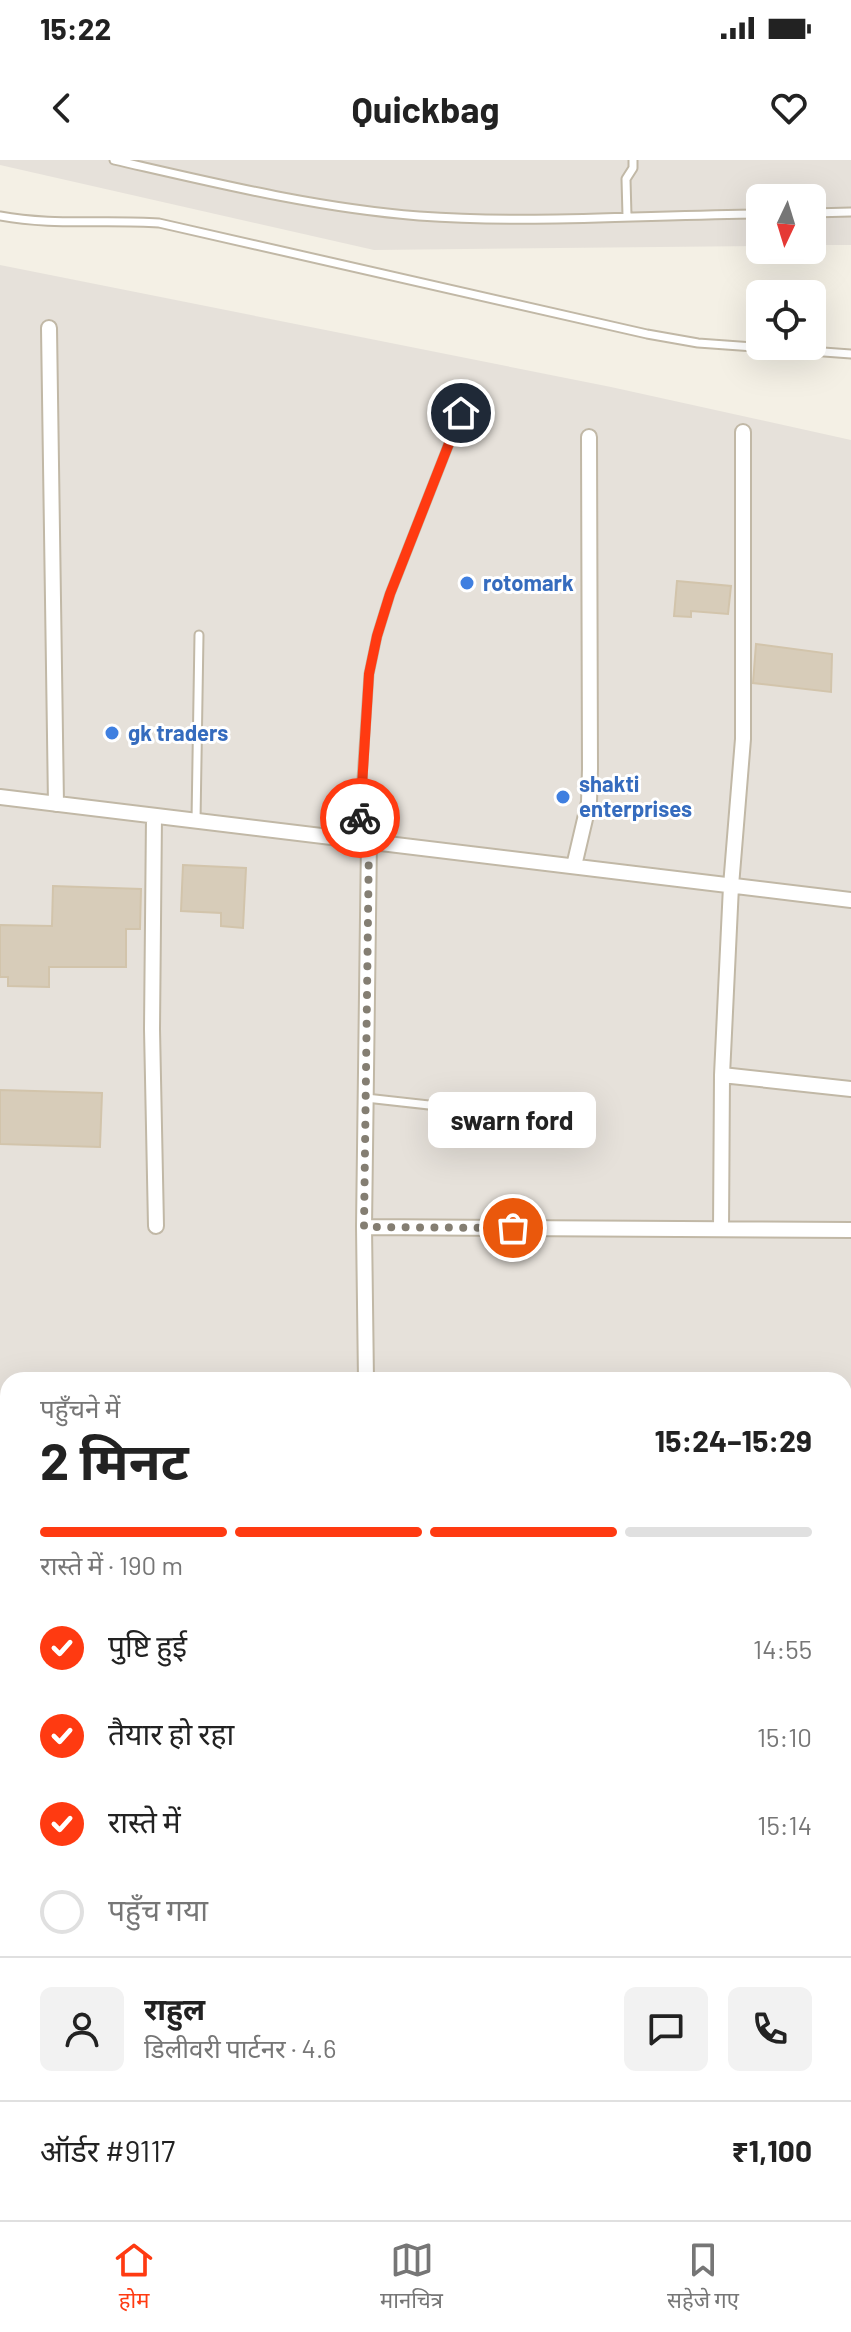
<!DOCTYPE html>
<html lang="hi">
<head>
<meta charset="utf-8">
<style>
	:root { --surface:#fff; --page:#f2f2f2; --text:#222; --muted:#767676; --line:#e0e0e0; --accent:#ff3a11 }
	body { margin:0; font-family:Barlow,"Noto Sans Devanagari",sans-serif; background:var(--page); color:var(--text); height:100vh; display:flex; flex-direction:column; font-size:30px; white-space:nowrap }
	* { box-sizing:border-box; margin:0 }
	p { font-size:26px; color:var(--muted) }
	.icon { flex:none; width:44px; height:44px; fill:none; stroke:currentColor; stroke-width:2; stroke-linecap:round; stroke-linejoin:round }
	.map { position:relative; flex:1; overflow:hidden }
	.details { position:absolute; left:0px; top:1212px; width:852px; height:848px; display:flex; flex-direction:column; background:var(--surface); border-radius:24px 24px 0 0; box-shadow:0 8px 32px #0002 }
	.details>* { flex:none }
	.needle { width:52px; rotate:184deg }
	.controls { position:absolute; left:746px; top:24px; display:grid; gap:16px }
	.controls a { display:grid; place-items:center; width:80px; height:80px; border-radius:12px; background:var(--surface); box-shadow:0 8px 32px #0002; font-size:40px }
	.pin { position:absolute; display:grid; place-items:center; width:68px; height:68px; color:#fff; margin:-34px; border:4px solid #fff; border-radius:50%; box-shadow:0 2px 8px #0007 }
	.courier { position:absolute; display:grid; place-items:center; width:80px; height:80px; margin:-40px; border:6px solid #ff3a11; border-radius:50%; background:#fff; color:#222; box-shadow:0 2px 10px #0007 }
	.bubble { position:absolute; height:56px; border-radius:12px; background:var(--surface); box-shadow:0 8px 32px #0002; font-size:26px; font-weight:700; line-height:56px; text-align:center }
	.summary em { font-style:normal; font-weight:700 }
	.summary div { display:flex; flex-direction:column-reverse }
	.summary { display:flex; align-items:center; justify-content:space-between; height:136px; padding:0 40px }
	h1 { font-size:52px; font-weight:700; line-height:60px }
	.bar { display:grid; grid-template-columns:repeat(4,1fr); gap:12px 8px; align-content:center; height:96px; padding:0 40px }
	.bar i { height:10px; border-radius:6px; background:var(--line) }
	.bar .current { background:var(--accent) }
	.bar p { grid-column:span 4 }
	.line { display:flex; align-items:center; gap:20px; padding:0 40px; border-top:2px solid var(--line) }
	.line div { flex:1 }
	.round { display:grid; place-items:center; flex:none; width:84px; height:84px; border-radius:12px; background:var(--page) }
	ol { padding:0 40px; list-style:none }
	li { display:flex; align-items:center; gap:24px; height:88px }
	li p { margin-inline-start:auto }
	li .icon { padding:8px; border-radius:50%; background:var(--accent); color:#fff; stroke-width:4 }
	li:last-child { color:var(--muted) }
	li i { width:44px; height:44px; border:4px solid var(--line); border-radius:50% }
	.status { display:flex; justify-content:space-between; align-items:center; height:56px; padding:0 40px; background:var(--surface); direction:ltr }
	.status svg { height:22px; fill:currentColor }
	header { display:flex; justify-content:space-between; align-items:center; height:104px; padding:0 40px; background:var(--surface); font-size:36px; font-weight:700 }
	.menu { display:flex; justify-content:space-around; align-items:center; height:112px; border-top:2px solid var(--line); background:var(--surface); font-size:22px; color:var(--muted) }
	.menu a { display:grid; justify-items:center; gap:4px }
	.menu .current { color:var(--accent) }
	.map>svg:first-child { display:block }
	.residential { fill:#e9e2d2 }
	.industrial { fill:#e6e1da }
	.green { fill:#cdeda9 }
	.building { fill:#d7ccb9; stroke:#d2c4ab; stroke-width:2 }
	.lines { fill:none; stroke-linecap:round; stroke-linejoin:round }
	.lane-casing { stroke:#c1b8a6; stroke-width:11 }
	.street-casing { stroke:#c1b8a6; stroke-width:18 }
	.secondary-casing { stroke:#d9c78f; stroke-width:24 }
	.path { stroke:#c4b596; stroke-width:3; stroke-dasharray:4 4; stroke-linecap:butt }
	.lane { stroke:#fff; stroke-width:7 }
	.street { stroke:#fff; stroke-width:14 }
	.secondary { stroke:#fff2c4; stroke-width:20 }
	.done { stroke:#847e72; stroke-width:8; stroke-dasharray:0 14.4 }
	.route { stroke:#ff3a11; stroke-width:10 }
	.shop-dot { fill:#3f7fe0; stroke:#fff; stroke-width:3 }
	.labels { text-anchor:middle; stroke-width:6; stroke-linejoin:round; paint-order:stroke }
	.shop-label { font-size:22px; font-weight:bold; fill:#366cbe; stroke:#fff; text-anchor:start }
</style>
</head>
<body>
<div class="status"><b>15:22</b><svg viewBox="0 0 49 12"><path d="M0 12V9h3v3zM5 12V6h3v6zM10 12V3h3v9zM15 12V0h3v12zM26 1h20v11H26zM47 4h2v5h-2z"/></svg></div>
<header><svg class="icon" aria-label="back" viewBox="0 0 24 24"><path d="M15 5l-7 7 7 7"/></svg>Quickbag<svg class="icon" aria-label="heart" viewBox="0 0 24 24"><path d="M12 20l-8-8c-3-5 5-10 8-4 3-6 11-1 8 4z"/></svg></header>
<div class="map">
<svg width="851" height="2060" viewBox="0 0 851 2060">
	<rect width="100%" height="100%" fill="#f4f0e5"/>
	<path class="residential" d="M0 1637H8V2052H844V1647H851V2060H0Z"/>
	<path class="industrial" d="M0 0H851V85H812V38H760V86L374 90 0 5Z
		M0 105 611 227 851 280V1589H844V1220H8V1571H0Z"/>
	<path class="green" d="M149 2052H198L195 2060H151Z"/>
	<path class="building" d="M677 421 731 426 728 454 691 451V457L674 456Z
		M756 484 832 494 831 532 753 523Z
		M183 705 246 708 243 768 221 766V753L181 751Z
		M53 726 141 729 140 769H126V807H49V827L8 826V817H0V765L52 766Z
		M0 930 102 933 100 987 0 984Z"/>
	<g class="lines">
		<g class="lane-casing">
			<path id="lane" d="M114 0C215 23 316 48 419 56 532 64 647 55 760 54
				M812 53 851 52
				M0 56C52 66 106 59 159 63L647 174 698 183 851 194
				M627 56 626 19 633 8V0
				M196 661 199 475
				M358 679 369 514 377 476 390 434 461 253
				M366 938 527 956"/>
		</g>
		<g class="street-casing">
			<path id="street" d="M49 168 56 644
				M0 637 851 740
				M154 656 152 869 156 1066
				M574 706 589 642 590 609 589 277
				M722 915 851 929
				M364 1067 851 1070
				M721 1069 722 915 731 726 743 579V272
				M366 1220 364 1067 369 680
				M0 1262H8
				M844 1276H851
				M0 1929 8 1941
				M81 2052 86 2060
				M364 2060V2052"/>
		</g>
		<g class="secondary-casing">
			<path id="secondary" d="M0 1611H8
				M844 1621H851
				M0 1630H8
				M844 1643H851"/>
		</g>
		<path class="path" d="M198 2060V2058"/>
		<use href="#lane" class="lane"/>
		<use href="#street" class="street"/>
		<use href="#secondary" class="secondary"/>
	</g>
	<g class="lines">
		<path class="done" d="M360 658 358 679 369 680 364 1067 513 1068"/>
		<path class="route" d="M360 658 369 514 377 476 390 434 461 253"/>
	</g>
	<g class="shop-dot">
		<circle cx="467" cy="423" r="8"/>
		<circle cx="112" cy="573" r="8"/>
		<circle cx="563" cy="637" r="8"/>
	</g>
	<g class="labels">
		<g class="shop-label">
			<text x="483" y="431">rotomark</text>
			<text x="128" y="581">gk traders</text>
			<text x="579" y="632">shakti<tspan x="579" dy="25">enterprises</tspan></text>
		</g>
	</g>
</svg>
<div class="controls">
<a><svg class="needle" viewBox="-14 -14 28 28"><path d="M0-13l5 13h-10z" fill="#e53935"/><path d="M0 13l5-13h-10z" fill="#767676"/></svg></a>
<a><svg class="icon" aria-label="locate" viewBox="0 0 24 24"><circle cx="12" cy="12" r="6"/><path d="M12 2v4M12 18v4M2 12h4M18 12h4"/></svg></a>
</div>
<div class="pin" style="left:513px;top:1068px;background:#ea580c"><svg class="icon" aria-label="bag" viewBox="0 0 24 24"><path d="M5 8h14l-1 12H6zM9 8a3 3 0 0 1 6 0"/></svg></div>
<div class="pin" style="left:461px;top:253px;background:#1f2937"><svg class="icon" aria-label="home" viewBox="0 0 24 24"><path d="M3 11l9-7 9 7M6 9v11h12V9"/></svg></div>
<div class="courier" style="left:360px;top:658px"><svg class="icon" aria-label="bike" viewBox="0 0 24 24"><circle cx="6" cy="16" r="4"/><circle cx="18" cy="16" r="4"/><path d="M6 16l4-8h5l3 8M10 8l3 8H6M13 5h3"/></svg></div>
<div class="bubble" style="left:428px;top:932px;width:168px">swarn ford</div>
<section class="details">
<div class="summary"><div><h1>2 मिनट</h1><p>पहुँचने में</p></div><em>15:24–15:29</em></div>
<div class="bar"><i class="current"></i><i class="current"></i><i class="current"></i><i></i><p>रास्ते में · 190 m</p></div>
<ol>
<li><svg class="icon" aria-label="check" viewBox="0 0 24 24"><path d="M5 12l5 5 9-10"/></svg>पुष्टि हुई<p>14:55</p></li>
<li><svg class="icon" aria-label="check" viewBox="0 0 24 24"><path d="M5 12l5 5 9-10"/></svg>तैयार हो रहा<p>15:10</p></li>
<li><svg class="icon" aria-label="check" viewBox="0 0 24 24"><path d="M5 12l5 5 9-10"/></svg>रास्ते में<p>15:14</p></li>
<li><i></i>पहुँच गया</li>
</ol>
<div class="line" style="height:144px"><a class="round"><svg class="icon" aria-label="person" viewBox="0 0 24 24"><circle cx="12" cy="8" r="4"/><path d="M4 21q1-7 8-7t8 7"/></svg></a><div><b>राहुल</b><p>डिलीवरी पार्टनर · 4.6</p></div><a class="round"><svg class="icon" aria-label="chat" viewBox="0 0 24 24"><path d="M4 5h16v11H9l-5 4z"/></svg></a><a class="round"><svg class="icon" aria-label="phone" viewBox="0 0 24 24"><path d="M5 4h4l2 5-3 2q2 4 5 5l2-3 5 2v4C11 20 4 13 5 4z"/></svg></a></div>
<div class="line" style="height:104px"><div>ऑर्डर #9117</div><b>₹1,100</b></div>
</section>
</div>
<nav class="menu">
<a class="current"><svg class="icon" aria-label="home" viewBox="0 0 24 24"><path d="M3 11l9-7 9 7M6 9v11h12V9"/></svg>होम</a>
<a><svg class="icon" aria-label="map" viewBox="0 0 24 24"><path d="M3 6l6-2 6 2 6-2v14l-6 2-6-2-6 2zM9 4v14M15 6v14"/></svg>मानचित्र</a>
<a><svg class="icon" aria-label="saved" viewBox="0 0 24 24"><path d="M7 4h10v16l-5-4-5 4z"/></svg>सहेजे गए</a>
</nav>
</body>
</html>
